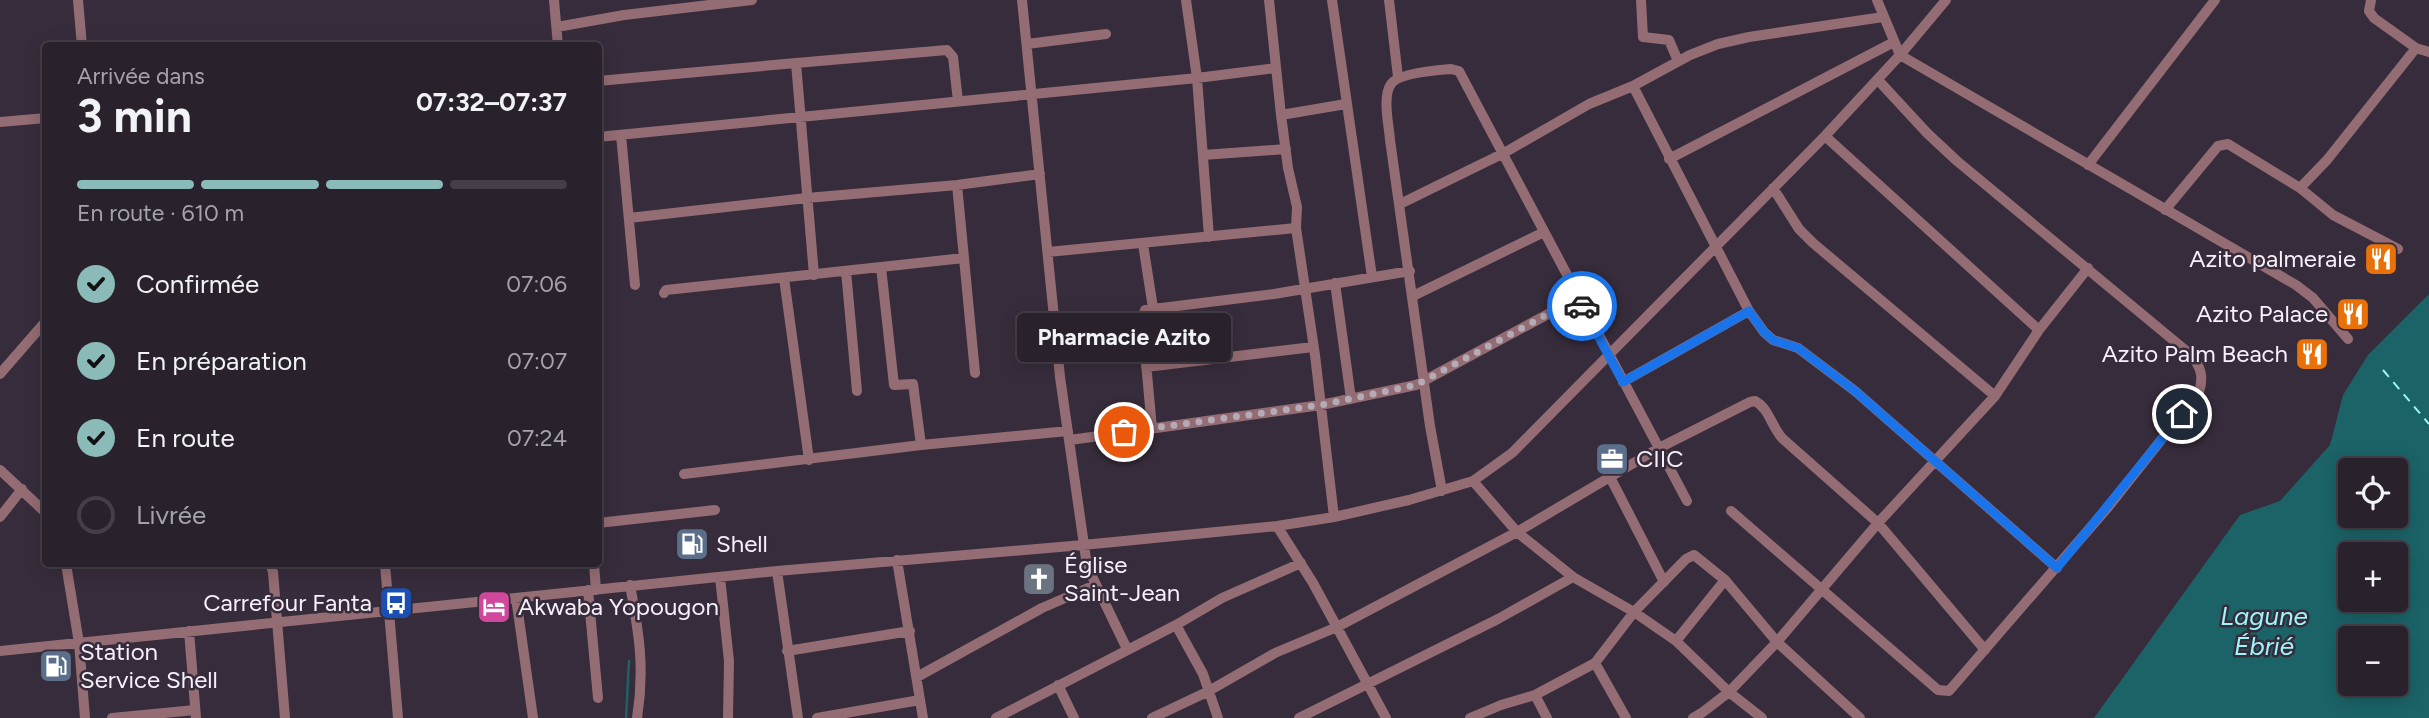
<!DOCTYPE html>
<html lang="fr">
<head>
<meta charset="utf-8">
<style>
	:root { --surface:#29212c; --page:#352e38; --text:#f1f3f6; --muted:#a5a3a9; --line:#453e48; --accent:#8bbbb9 }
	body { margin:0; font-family:Figtree,sans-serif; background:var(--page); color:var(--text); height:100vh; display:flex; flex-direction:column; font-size:26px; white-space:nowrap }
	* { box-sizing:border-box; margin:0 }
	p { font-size:23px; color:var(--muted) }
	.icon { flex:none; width:38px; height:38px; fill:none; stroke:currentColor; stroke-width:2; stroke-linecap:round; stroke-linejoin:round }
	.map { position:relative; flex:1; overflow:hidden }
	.side { position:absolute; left:42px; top:42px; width:560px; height:525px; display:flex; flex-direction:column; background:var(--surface); border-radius:7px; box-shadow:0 4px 18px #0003,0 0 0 2px var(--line) }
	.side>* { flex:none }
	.controls { position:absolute; left:2338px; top:458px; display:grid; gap:14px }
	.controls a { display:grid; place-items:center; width:70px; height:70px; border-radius:7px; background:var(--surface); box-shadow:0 4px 18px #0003,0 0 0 2px var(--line); font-size:35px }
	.pin { position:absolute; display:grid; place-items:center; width:60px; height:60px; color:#fff; margin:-30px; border:4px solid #fff; border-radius:50%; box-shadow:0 2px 7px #0007 }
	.courier { position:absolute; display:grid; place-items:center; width:70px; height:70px; margin:-35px; border:5px solid #1a73e8; border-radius:50%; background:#fff; color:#222; box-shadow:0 2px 9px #0007 }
	.bubble { position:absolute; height:49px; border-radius:7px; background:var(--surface); box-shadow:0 4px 18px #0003,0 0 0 2px var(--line); font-size:23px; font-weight:700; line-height:49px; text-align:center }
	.head em { font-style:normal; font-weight:700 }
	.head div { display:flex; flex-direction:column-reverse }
	.head { display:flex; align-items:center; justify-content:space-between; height:119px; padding:0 35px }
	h1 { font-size:46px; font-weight:700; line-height:52px }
	.bar { display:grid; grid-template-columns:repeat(4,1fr); gap:10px 7px; align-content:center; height:84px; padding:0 35px }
	.bar i { height:9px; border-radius:5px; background:var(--line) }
	.bar .active { background:var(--accent) }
	.bar p { grid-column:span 4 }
	ol { padding:0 35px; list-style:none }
	li { display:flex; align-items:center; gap:21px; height:77px }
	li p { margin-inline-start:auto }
	li .icon { padding:7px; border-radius:50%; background:var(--accent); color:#111; stroke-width:4 }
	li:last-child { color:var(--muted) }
	li i { width:38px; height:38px; border:4px solid var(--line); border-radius:50% }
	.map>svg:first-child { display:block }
	.water { fill:#1b6367; fill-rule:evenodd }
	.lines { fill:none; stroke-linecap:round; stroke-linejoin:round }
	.stream { stroke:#1b6367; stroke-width:2.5 }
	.ferry { stroke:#9bf5f9; stroke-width:2; stroke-dasharray:9 7; stroke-linecap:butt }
	.minor { stroke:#946c73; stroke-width:10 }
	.done { stroke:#b4abb6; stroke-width:7; stroke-dasharray:0 12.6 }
	.route { stroke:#1a73e8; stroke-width:9 }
	.labels { text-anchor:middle; stroke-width:5; stroke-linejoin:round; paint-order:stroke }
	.poi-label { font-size:24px; fill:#f7eff9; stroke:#372c3b; text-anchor:start }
	.water-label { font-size:26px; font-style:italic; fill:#9bf5f9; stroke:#372c3b }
</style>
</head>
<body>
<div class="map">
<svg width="2429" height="718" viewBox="0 0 2429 718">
	<rect width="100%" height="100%" fill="#372c3b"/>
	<path class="water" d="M2429 294V718H2094L2240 515 2280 501 2330 445 2343 395 2368 355ZM2350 471H2396V516H2350ZM2350 555H2396V600H2350ZM2350 639H2396V684H2350Z"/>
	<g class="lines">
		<path class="stream" d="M626 718 629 661"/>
		<path class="ferry" d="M2383 370 2429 424"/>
		<path class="minor" d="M78 0 82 46
			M554 0 558 46
			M1022 0 1060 377 1087 566 1127 649
			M1186 0 1197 78 1209 237
			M1269 0 1281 115 1288 168 1297 207 1296 228 1315 355 1334 517
			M1332 0 1372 277
			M1389 0 1398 77
			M1641 0 1643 37 1669 40 1678 61
			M1877 0 1900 55 2296 285 2313 298 2348 339
			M2371 0 2369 11 2374 18 2416 48 2429 52
			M557 27 624 15 752 0
			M1027 44 1106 34
			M276 46H279
			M796 63 947 50 953 57 958 101
			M598 81 796 63 814 275
			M1633 86 1749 311 1764 332 1773 340 1798 348 1855 391 2057 568
			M1281 115 1346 104
			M0 122 46 118
			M621 135 635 285
			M1825 136 2039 330
			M598 137 1197 78 1276 68
			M1203 155 1286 149
			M1669 159 1894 42
			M2088 165 2215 0
			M957 185 975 373
			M1773 188 1799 229 1813 243 1995 396
			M2300 188 2327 160 2416 48
			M1400 204 1504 153 1589 104 1633 86 1690 55 1718 44 1749 37 1883 17
			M2165 210 2218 146 2228 144 2300 188 2333 215 2398 249
			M629 218 807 198 957 185 1040 174
			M1143 244 1153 308
			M1048 252 1296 228
			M881 267 894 385 913 384 921 445
			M846 271 857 391
			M784 278 809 460
			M1335 283 1351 399
			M664 293 666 290 964 258
			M1413 296 1544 232
			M1146 367 1313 347
			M0 374 46 321
			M1623 382 1749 311
			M1152 429 1142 318 1145 310 1274 294 1410 271
			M1070 440 1321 405 1416 385 1578 298
			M0 470 46 513
			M684 474 921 445 1068 431
			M1610 477 1664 582
			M1473 481 1517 532 1573 577 1634 612 1676 641 1729 692 1762 718
			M1442 491 1430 426 1390 140C1389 125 1382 97 1391 84 1398 73 1438 70 1451 69L1459 71 1687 501
			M1731 511 1938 690 1949 691 2109 506 2199 392C2204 376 2201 367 2190 354L1957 161 1927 133 1878 80
			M0 517 22 489
			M598 523 715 510
			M1277 526 1313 583 1386 718
			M897 560 923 718
			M66 564 79 643 85 718
			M270 564 273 572 285 718
			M385 564 398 718
			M594 564 596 590
			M777 571 798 718
			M720 577 729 661 728 718
			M630 585C639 633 645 669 637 718
			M588 590 598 698
			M516 598 533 718
			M1176 625 1203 674 1218 718
			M189 631 196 718
			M1676 641 1725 580
			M0 651 777 571 1083 545 1277 526 1334 517 1409 500 1473 481 1512 453 1825 136 1900 55 1946 0
			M787 651 910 631
			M1595 663 1626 718
			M917 677 1042 608 1095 585
			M1058 685 1074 718
			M1535 695 1547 718
			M112 718 195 710
			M817 718 920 700
			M996 718 1176 625 1222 598 1301 563
			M1152 718 1207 692 1275 653 1337 627 1517 532 1659 448 1750 402 1755 401C1769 408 1772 428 1783 439L1878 523 1985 650
			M1299 718 1498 619 1573 577
			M1470 718 1501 705 1535 695 1595 663 1634 612 1686 559 1694 555 1725 580 1777 642 1860 718
			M1693 718 1703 712 1729 692 1777 642 1878 523 1995 396 2039 330 2088 268"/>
	</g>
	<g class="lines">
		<path class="done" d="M1124 432 1321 405 1416 385 1578 298 1582 306"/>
		<path class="route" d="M1582 306 1623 382 1749 311 1764 332 1773 340 1798 348 1855 391 2057 568 2182 414"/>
	</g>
	<defs>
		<g id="restaurant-square" transform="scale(1.75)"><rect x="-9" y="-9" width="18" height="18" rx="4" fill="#e8710a" stroke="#372c3b"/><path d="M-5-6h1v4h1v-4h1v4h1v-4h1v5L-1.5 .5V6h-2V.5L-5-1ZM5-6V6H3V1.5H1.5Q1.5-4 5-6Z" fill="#fff"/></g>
		<g id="office-square" transform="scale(1.75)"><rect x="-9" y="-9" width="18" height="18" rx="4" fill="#5c6f8a" stroke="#372c3b"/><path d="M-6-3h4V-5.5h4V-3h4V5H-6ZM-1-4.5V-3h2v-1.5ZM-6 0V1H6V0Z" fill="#fff"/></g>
		<g id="fuel-square" transform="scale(1.75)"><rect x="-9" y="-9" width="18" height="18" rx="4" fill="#5c6f8a" stroke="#372c3b"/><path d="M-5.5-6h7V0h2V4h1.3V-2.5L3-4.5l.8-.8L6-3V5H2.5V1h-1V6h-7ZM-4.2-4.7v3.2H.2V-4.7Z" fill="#fff"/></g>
		<g id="church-square" transform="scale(1.75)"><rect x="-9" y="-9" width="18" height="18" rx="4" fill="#6b7280" stroke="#372c3b"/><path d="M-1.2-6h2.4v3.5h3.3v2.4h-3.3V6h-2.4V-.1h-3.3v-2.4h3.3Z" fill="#fff"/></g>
		<g id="bus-square" transform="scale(1.75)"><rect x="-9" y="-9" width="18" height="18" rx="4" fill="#1a4fb4" stroke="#372c3b"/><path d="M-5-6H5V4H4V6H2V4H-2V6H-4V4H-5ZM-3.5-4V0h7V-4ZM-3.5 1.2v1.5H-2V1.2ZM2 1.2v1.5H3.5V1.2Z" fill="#fff"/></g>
		<g id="hotel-square" transform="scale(1.75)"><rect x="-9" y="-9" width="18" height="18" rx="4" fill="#d1479c" stroke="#372c3b"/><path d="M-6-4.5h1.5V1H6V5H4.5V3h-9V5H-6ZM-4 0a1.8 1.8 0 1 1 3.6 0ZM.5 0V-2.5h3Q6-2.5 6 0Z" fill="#fff"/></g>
	</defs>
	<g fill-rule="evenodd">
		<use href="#restaurant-square" x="2381" y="259"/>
		<use href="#restaurant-square" x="2353" y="314"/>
		<use href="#restaurant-square" x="2312" y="354"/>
		<use href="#office-square" x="1612" y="459"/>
		<use href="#fuel-square" x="692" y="544"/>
		<use href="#church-square" x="1039" y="579"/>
		<use href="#bus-square" x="396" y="603"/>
		<use href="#hotel-square" x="494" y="607"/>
		<use href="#fuel-square" x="56" y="666"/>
	</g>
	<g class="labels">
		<g class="poi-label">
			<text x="2356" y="267" text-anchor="end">Azito palmeraie</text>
			<text x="2328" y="322" text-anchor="end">Azito Palace</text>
			<text x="2288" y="362" text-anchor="end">Azito Palm Beach</text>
			<text x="1636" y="467">CIIC</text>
			<text x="716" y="552">Shell</text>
			<text x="1064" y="573">Église<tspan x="1064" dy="28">Saint-Jean</tspan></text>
			<text x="372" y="611" text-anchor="end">Carrefour Fanta</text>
			<text x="518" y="615">Akwaba Yopougon</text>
			<text x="80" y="660">Station<tspan x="80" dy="28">Service Shell</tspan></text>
		</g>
		<g class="water-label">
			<text x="2264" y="625">Lagune<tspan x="2264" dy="30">Ébrié</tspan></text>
		</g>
	</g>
</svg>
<div class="controls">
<a><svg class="icon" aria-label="locate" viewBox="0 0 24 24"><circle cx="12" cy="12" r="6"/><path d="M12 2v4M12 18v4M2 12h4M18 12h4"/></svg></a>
<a>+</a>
<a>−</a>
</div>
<div class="pin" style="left:1124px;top:432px;background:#ea580c"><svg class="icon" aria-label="bag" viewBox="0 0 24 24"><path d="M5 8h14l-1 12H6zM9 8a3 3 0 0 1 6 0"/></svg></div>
<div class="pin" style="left:2182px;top:414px;background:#1f2937"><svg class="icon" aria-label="home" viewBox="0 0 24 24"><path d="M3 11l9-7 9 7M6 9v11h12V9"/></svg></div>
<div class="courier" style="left:1582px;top:306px"><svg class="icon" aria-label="car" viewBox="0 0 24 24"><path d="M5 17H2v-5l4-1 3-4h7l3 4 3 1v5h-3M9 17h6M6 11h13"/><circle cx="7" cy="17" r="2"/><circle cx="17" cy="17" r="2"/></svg></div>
<div class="bubble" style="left:1017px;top:313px;width:214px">Pharmacie Azito</div>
<section class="side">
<div class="head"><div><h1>3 min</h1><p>Arrivée dans</p></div><em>07:32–07:37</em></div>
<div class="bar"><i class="active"></i><i class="active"></i><i class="active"></i><i></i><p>En route · 610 m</p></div>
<ol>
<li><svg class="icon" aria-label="check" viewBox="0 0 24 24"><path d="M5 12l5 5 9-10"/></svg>Confirmée<p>07:06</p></li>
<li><svg class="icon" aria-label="check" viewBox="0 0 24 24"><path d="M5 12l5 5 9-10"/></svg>En préparation<p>07:07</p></li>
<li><svg class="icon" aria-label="check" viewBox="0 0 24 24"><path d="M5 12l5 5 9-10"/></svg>En route<p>07:24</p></li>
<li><i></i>Livrée</li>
</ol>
</section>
</div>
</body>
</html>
